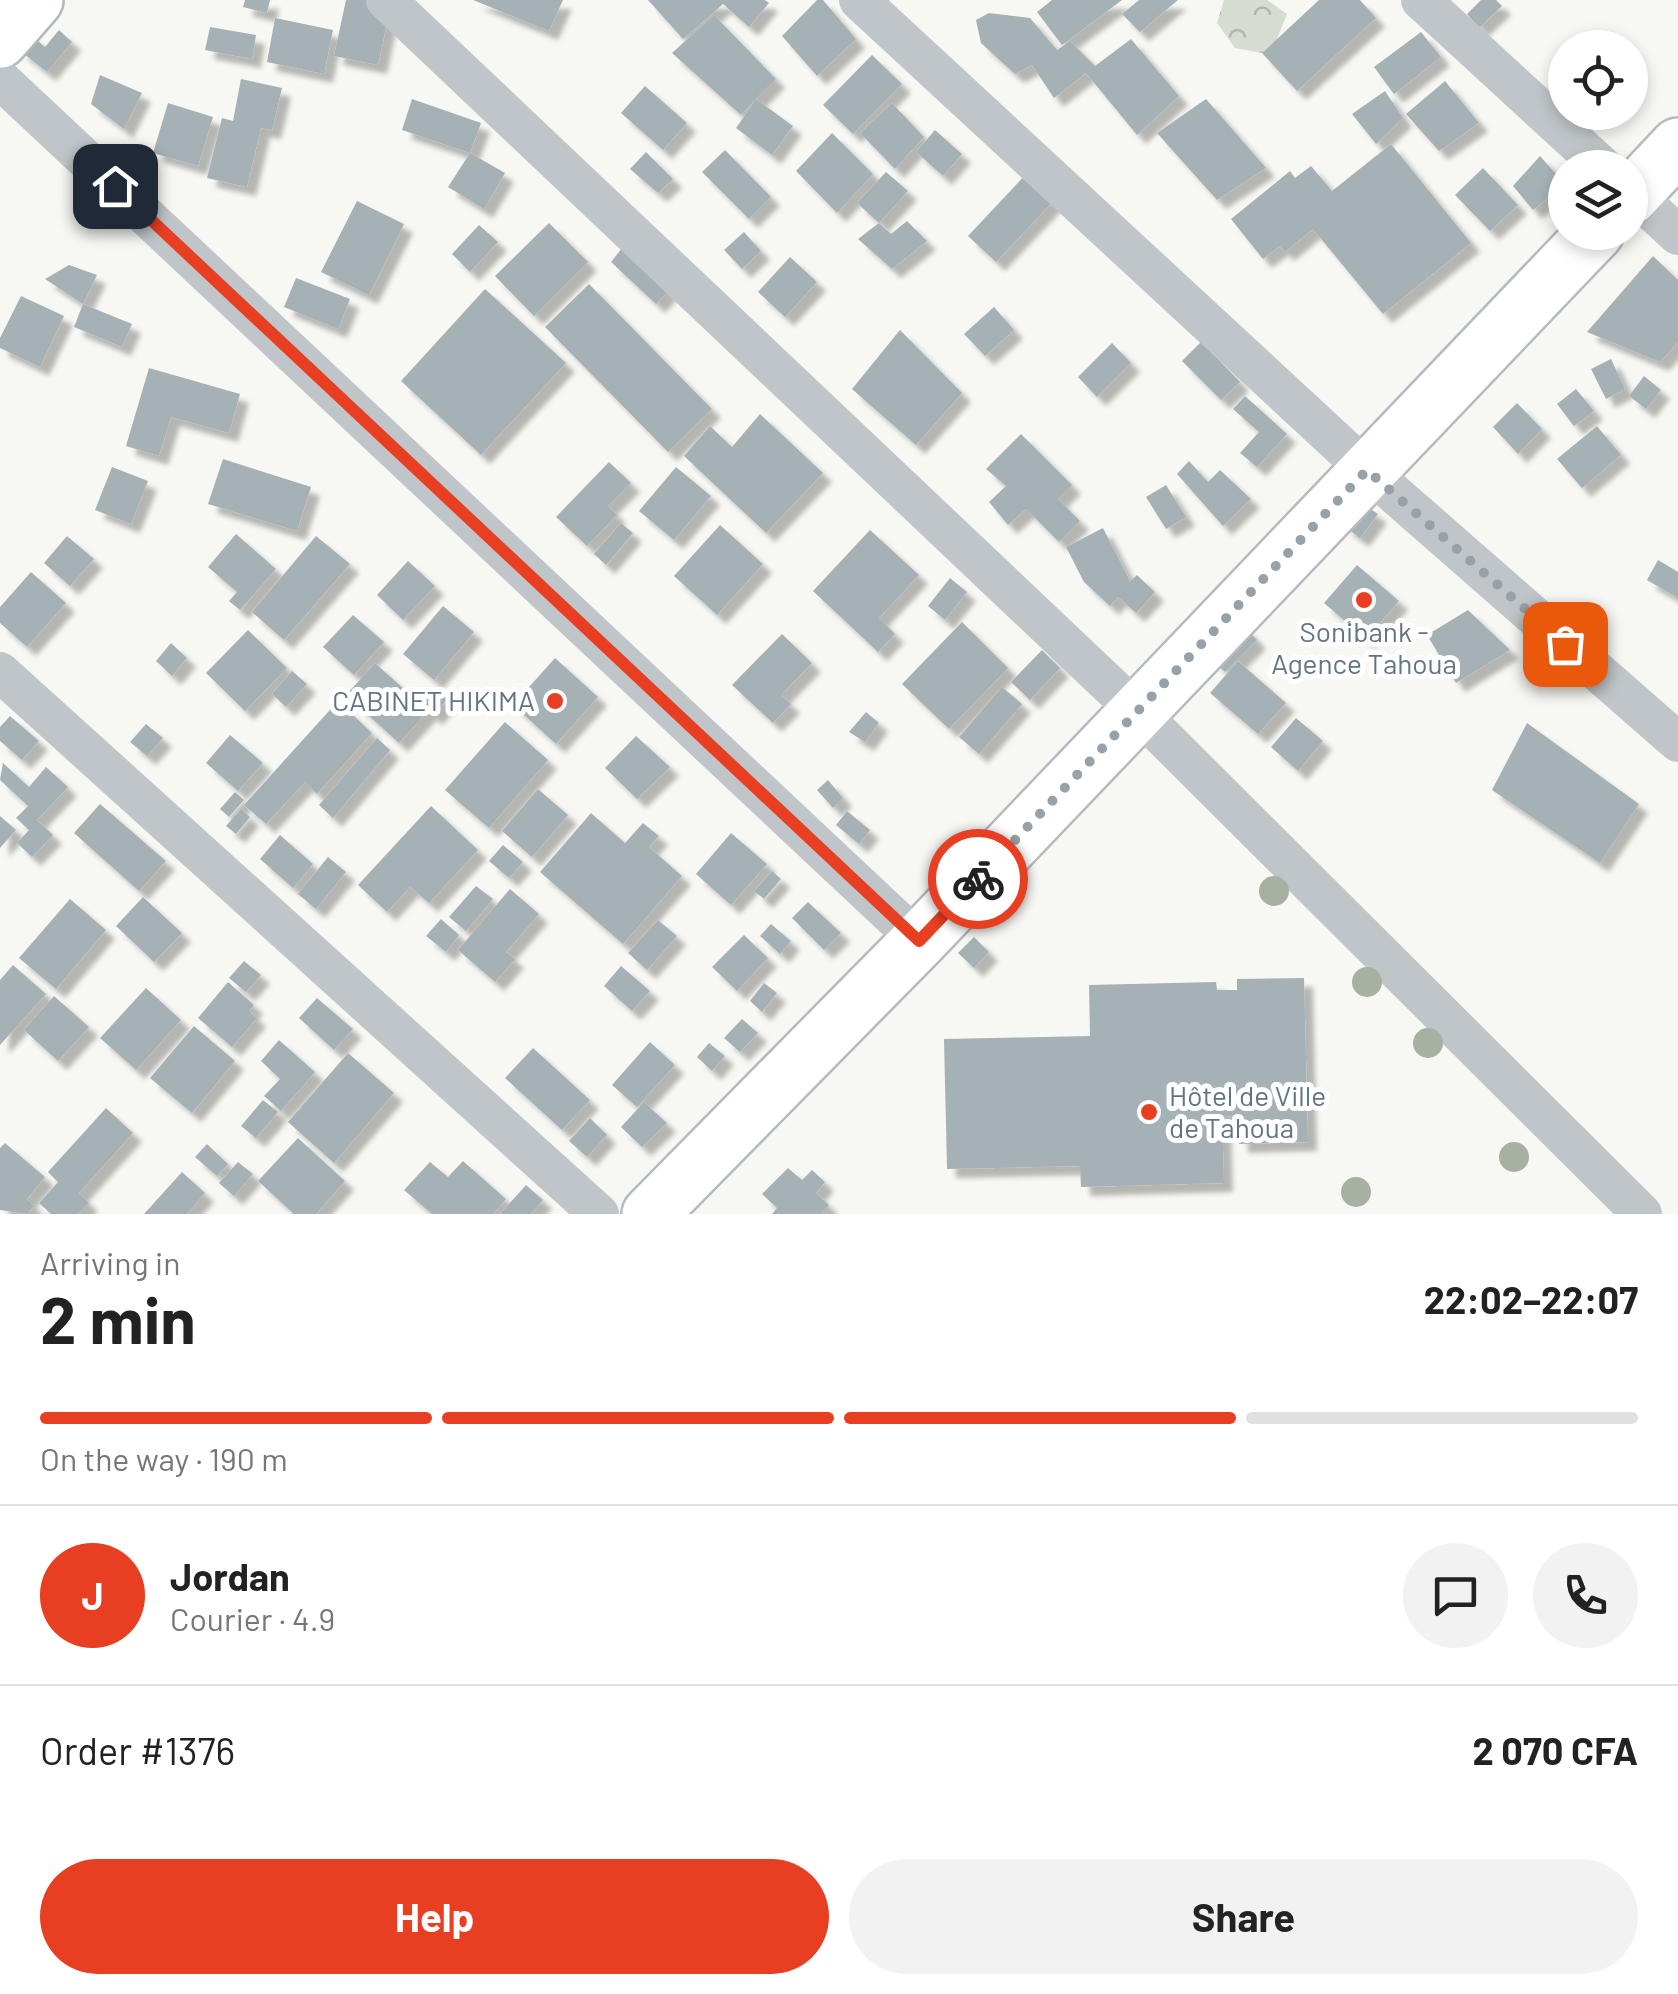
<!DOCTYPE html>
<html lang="en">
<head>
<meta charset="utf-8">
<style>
	:root { --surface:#fff; --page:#f2f2f2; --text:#222; --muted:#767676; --line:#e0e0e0; --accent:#e83e22 }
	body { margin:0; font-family:Barlow,sans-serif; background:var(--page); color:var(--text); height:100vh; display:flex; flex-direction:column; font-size:38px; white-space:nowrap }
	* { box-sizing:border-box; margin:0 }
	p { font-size:32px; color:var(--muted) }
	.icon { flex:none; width:55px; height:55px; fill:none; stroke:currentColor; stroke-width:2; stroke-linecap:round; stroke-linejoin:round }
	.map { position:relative; height:1214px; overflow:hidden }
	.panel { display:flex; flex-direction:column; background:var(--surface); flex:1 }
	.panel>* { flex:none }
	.fabs { position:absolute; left:1548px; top:30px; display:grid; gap:20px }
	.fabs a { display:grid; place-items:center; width:100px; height:100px; border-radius:50%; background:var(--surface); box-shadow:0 5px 15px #0003; font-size:50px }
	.pin { position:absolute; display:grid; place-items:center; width:85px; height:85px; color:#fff; margin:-42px; border-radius:20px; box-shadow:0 5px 15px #0006 }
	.courier { position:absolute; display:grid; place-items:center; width:100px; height:100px; margin:-50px; border:8px solid #e83e22; border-radius:50%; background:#fff; color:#222; box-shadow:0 2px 12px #0007 }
	.headline em { font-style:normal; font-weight:700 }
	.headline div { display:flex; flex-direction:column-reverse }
	.headline { display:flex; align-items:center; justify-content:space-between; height:170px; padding:0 40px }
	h1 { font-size:65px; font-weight:700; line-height:75px }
	.bar { display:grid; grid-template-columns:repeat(4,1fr); gap:15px 10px; align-content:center; height:120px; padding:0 40px }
	.bar i { height:12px; border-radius:8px; background:var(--line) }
	.bar .on { background:var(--accent) }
	.bar p { grid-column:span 4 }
	.line { display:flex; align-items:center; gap:25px; padding:0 40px; border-top:2px solid var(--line) }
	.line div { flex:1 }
	.round { display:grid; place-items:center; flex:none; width:105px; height:105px; border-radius:52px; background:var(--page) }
	.button { display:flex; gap:20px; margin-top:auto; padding:20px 40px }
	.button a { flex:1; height:115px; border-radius:60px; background:var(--accent); color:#fff; font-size:40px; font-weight:700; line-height:115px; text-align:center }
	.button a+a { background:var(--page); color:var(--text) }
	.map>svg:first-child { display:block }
	.forest { fill:url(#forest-crowns) }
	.building { fill:#a6b1b6; filter:url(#shadow) }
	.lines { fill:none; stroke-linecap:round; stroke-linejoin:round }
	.secondary-casing { stroke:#b2b9bd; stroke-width:60 }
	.primary-casing { stroke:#b5babe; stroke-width:60 }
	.street { stroke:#bfc5c8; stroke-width:40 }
	.secondary { stroke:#fff; stroke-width:55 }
	.primary { stroke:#fff; stroke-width:55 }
	.tree { fill:#a7b1a2 }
	.done { stroke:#96a2a8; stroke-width:10; stroke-dasharray:0 18 }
	.route { stroke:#e83e22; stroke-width:12 }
	.poi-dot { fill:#e83e22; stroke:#fff; stroke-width:4 }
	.labels { text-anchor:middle; stroke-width:10; stroke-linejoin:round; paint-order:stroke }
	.poi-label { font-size:28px; fill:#617580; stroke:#fff }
</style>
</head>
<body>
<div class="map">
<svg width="1678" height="1214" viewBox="0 0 1678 1214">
	<defs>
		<pattern id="forest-crowns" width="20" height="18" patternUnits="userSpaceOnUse" patternTransform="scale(2.5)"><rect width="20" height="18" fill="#d7dcd2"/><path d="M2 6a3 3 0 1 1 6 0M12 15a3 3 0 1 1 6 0" fill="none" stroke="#b2b7b0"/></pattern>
		<filter id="shadow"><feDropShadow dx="9" dy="9" stdDeviation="2.5" flood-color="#0004"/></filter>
	</defs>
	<rect width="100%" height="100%" fill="#f7f7f3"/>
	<path class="forest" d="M1224 0H1267L1287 14 1277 39 1262 53 1235 48 1217 23Z"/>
	<path class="building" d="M245 0H270L267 13 243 7Z
		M346 0H379L390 9 378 65 334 56Z
		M473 0H563L549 31Z
		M648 0H765L769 3 749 27 723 4 683 39Z
		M817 0H823L856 39 817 76 782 36Z
		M1052 0H1122L1062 45 1037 12Z
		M1139 0H1178L1140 32 1122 14Z
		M1319 0H1360L1376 18 1297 91 1262 53Z
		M1481 0H1496L1502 6 1479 28 1467 14Z
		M989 13 1030 18 1057 50 1070 41 1095 66 1131 39 1179 96 1137 135 1086 73 1054 98 1032 65 1015 74 981 43 976 20Z
		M714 15 776 79 756 99 793 126 772 155 736 128 756 99 741 115 672 53Z
		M275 18 333 30 324 74 267 62Z
		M210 27 256 35 252 59 205 50Z
		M59 30 72 42 47 72 19 50 31 35 45 47Z
		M1421 32 1441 57 1394 94 1374 67Z
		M872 55 902 84 853 134 823 105Z
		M100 75 142 93 124 129 91 104Z
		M241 79 282 88 272 130 261 128 247 187 207 178 222 118 233 121Z
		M1445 81 1479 123 1439 151 1406 114Z
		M645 86 687 123 663 150 621 113Z
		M1385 91 1403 118 1376 144 1352 114Z
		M412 99 481 123 470 153 505 173 484 209 448 187 470 153 402 130Z
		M1206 99 1266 168 1217 200 1157 133Z
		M168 103 213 117 198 166 153 153Z
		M892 103 924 137 895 169 860 133Z
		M935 130 962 154 943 176 916 152Z
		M832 133 873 174 837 213 796 171Z
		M1391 144 1471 243 1383 314 1313 229 1285 252 1280 246 1263 259 1231 219 1290 171 1295 178 1311 166 1332 191Z
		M725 150 771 197 749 219 702 172Z
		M646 152 673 179 658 193 630 169Z
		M1540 156 1565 184 1533 210 1513 186Z
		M1483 168 1518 205 1490 231 1455 195Z
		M1029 171 1057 197 996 262 968 236Z
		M886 172 908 191 879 223 857 203Z
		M357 201 404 224 369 295 321 272Z
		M907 221 927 241 892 269 858 239 879 223 891 234Z
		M549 223 588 262 534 316 495 276Z
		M479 225 498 242 470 272 452 254Z
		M744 232 761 251 742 269 724 250Z
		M622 248 669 290 656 304 611 262Z
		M1653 256 1678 280V342L1660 362 1587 332Z
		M790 257 817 282 785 317 758 292Z
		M69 265 97 275 83 304 45 279Z
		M296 278 350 299 338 329 284 307Z
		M589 284 712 409 668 452 545 327Z
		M485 289 566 363 481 455 401 381Z
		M21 296 64 316 40 367 0 348V338Z
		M83 304 132 324 122 347 74 327Z
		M994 307 1014 330 985 356 964 334Z
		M900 330 962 393 916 445 852 389Z
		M1201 342 1240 382 1221 400 1182 361Z
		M1112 343 1131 363 1097 397 1078 377Z
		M1611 359 1625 389 1606 399 1591 369Z
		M149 368 240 394 229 433 171 417 159 456 126 446Z
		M1644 376 1661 390 1646 409 1629 396Z
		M1576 389 1594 411 1574 426 1557 404Z
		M1245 396 1287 434 1257 467 1240 453 1259 432 1233 409Z
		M1517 403 1542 429 1518 454 1493 427Z
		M760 414 823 473 766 533 684 456 710 426 732 447Z
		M1597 426 1621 455 1582 488 1557 459Z
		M1021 434 1072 485 1058 499 1080 521 1059 542 1026 509 1008 525 989 502 1006 486 986 469Z
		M223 459 311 487 297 531 208 504Z
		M1189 461 1208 482 1220 470 1251 499 1223 526 1177 474Z
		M609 462 631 483 608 506 617 515 587 546 556 517Z
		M112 467 148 481 131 524 95 510Z
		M676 467 711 496 674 540 639 511Z
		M1166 485 1186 517 1166 529 1146 497Z
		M1360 502 1378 514 1360 538 1343 525Z
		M621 523 633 533 606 565 594 554Z
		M720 525 763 564 717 615 674 576Z
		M1103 528 1130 581 1137 575 1155 592 1136 613 1118 597 1110 606 1084 582 1066 547Z
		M870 530 919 575 879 618 895 634 878 652 813 591Z
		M236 534 276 569 240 610 229 601 237 592 208 567Z
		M67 536 94 559 70 586 44 563Z
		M316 536 350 564 284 640 252 612Z
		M1658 560 1678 572V598L1647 580Z
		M408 561 435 586 403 620 377 595Z
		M1357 565 1399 601 1366 639 1324 603Z
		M31 572 66 603 27 647 0 623V607Z
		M950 578 967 592 945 620 928 606Z
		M443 606 474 632 434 680 403 654Z
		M1468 610 1510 650 1456 683 1427 635Z
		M353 615 384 642 354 675 323 647Z
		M962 622 1008 668 949 729 902 684Z
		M1244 626 1257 640 1225 672 1211 658Z
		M248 630 287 668 245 711 206 673Z
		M782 634 812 663 781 695 791 704 773 723 732 685Z
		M171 643 187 658 172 676 156 661Z
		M1042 650 1060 668 1030 700 1011 682Z
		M555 658 598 697 556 744 513 705Z
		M1238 661 1286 703 1258 734 1210 693Z
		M375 663 413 697 424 688 448 698 434 716 428 711 399 743 346 695Z
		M292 671 307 684 286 707 272 694Z
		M1002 687 1022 704 979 754 959 737Z
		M338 701 372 733 317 794 305 782 266 824 244 805Z
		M866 712 879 723 865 742 849 732Z
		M10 716 39 741 22 760 0 741V727Z
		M1296 718 1323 741 1298 771 1271 747Z
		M505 722 548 760 489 828 445 790Z
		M1527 723 1639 804 1600 863 1492 790Z
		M146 724 163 738 147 756 130 742Z
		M230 735 263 763 238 791 206 763Z
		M636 736 670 767 637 799 605 768Z
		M377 738 390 750 333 818 319 805Z
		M3 763 29 787 46 767 68 787 37 820 53 835 32 857 17 843 29 830 16 818 28 806 0 780Z
		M828 780 843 798 833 808 817 790Z
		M538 789 568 815 532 857 502 831Z
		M235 792 244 800 229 817 220 809Z
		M100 804 166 861 139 891 74 833Z
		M431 806 478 850 429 903 410 887 387 912 358 885Z
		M241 809 250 817 236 834 226 826Z
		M847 811 870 830 859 844 836 825Z
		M591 813 625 843 643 823 659 836 649 847 682 876 623 944 540 872Z
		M0 816 16 830 0 848Z
		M731 833 767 864 731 905 696 874Z
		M280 835 313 864 293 888 260 859Z
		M503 845 523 862 509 878 489 861Z
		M328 857 346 872 316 909 298 894Z
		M772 871 781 879 764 899 754 891Z
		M476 886 493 899 466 931 449 917Z
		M510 889 539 914 506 952 515 959 495 982 458 950Z
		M143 897 182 933 154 962 116 926Z
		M70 899 106 930 56 989 19 958Z
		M808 902 841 933 824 950 792 918Z
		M441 919 459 935 446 952 426 936Z
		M658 920 677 936 647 970 628 953Z
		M771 924 791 941 780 954 760 936Z
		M744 935 768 958 737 991 712 967Z
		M974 937 989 952 974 968 958 953Z
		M244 961 261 975 246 992 229 978Z
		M13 965 46 994 0 1045V980Z
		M621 966 650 991 632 1011 604 986Z
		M1304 978 1308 1142 1239 1144 1238 1116 1222 1117 1224 1183 1081 1187 1080 1166 947 1169 944 1039 1090 1036 1089 985 1216 982 1217 990H1237V979Z
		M228 982 254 1005 249 1011 257 1018 232 1047 198 1018Z
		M764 983 777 993 762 1012 750 1001Z
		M146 988 181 1020 136 1070 100 1038Z
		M54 996 89 1027 58 1061 24 1030Z
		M317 998 353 1029 334 1050 299 1018Z
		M742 1019 758 1033 740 1052 724 1038Z
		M194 1026 235 1061 192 1113 150 1078Z
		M279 1040 315 1072 281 1111 264 1096 280 1079 261 1061Z
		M650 1042 675 1065 637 1107 612 1085Z
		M709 1043 725 1056 712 1071 697 1057Z
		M533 1048 590 1100 562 1130 505 1078Z
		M348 1053 394 1093 334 1163 288 1122Z
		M263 1100 278 1112 256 1138 241 1126Z
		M644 1102 667 1123 642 1147 621 1127Z
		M106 1108 133 1133 79 1193 89 1203 78 1214H51L39 1203 58 1182 48 1172Z
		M590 1118 607 1135 587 1157 569 1141Z
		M298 1138 345 1181 316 1214H294L258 1181Z
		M5 1143 45 1177 27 1199 34 1206 27 1214 0 1210V1148Z
		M207 1144 228 1164 217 1176 195 1157Z
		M463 1161 506 1199 493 1214H432L404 1190 430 1162 448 1177Z
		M238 1162 253 1174 234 1196 219 1183Z
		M788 1168 802 1180 812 1170 825 1182 816 1193 829 1205 820 1214H772L777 1208 762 1194Z
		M182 1172 205 1193 187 1214H144Z
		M526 1185 543 1200 531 1214H500Z"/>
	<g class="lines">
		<g class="secondary-casing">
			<path id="secondary" d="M0 40 35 0"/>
		</g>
		<g class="primary-casing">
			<path id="primary" d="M1630 197 1678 146
				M650 1214 919 941 1596 232"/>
		</g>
		<path class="street" d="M386 0 1138 712 1642 1214
			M859 0 1367 470 1678 742
			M1421 0 1604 168
			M0 79 919 941
			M1630 191 1678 235
			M0 672 599 1214"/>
		<use href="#secondary" class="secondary"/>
		<use href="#primary" class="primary"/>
	</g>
	<g class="tree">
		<circle cx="1274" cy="891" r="15"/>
		<circle cx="1367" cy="982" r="15"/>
		<circle cx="1428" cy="1043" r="15"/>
		<circle cx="1514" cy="1157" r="15"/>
		<circle cx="1356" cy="1192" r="15"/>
	</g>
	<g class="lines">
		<path class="done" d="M978 879 1367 470 1565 644"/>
		<path class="route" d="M115 186 919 941 978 879"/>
	</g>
	<g class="poi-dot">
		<circle cx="1364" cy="600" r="10"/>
		<circle cx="555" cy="701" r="10"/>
		<circle cx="1149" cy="1112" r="10"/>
	</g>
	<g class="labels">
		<g class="poi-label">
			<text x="1364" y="642">Sonibank -<tspan x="1364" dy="32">Agence Tahoua</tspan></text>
			<text x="535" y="711" text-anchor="end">CABINET HIKIMA</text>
			<text x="1169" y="1106" text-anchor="start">Hôtel de Ville<tspan x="1169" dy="32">de Tahoua</tspan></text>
		</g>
	</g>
</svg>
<div class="fabs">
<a><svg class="icon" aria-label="locate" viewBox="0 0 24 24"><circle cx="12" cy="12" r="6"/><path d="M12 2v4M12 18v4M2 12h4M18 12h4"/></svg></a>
<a><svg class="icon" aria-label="layers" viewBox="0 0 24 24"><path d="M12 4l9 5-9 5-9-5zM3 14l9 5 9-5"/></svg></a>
</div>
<div class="pin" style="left:1565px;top:644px;background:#ea580c"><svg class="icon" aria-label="bag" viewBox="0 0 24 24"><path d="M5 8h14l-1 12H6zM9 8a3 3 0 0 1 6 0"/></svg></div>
<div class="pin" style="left:115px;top:186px;background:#1f2937"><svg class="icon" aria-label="home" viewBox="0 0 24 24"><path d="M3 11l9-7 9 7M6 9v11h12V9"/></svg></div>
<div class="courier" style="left:978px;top:879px"><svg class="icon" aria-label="bike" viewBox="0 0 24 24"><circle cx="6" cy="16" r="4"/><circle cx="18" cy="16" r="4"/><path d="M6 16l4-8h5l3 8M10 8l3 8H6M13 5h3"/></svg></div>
</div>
<section class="panel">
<div class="headline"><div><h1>2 min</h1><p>Arriving in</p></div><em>22:02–22:07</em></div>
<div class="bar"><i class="on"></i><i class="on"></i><i class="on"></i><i></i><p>On the way · 190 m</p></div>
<div class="line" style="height:180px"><b class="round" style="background:var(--accent);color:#fff">J</b><div><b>Jordan</b><p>Courier · 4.9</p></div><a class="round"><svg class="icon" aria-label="chat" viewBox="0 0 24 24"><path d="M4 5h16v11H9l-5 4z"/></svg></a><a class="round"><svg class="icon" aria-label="phone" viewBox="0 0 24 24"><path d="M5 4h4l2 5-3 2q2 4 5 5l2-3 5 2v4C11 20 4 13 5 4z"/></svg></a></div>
<div class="line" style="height:130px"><div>Order #1376</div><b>2 070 CFA</b></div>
<div class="button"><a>Help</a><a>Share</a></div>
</section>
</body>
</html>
